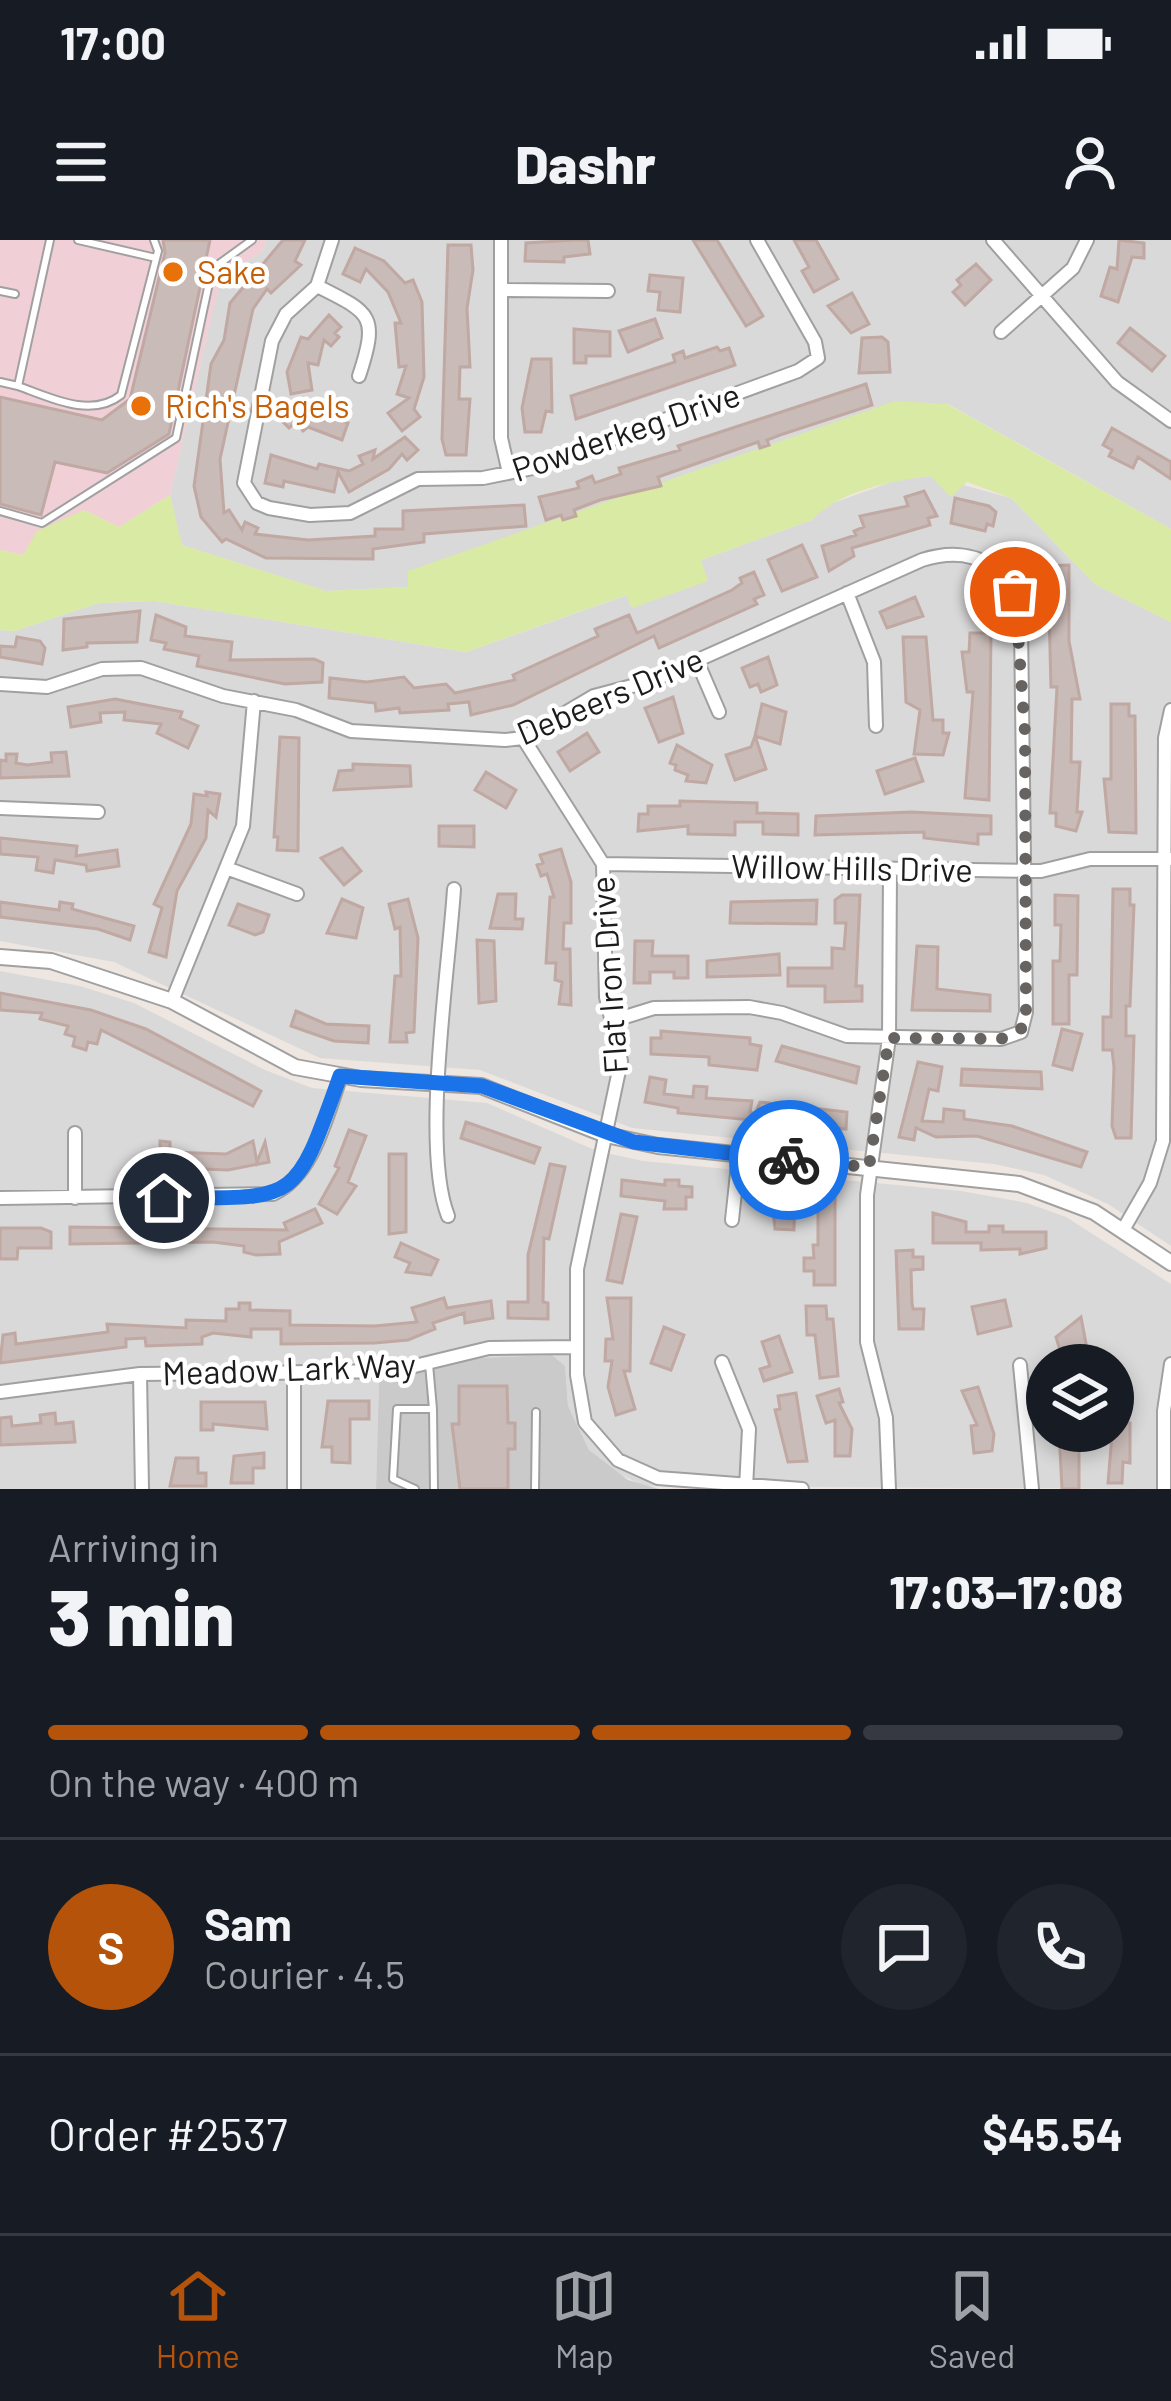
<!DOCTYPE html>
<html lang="en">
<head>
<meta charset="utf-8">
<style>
	:root { --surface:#171b24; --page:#20242c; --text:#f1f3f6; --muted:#9ea1a6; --line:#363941; --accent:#b45309 }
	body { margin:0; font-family:Barlow,sans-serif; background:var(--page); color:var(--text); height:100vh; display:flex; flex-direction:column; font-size:45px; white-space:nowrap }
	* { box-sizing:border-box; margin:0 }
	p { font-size:39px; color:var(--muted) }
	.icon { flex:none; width:66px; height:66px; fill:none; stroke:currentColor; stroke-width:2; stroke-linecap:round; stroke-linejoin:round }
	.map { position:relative; height:1249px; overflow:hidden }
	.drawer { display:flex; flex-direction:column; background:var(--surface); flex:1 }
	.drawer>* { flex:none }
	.buttons { position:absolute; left:1026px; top:1104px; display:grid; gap:24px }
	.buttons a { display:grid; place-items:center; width:108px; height:108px; border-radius:50%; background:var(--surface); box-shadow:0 6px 18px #0003; font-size:60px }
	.pin { position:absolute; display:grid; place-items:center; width:102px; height:102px; color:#fff; margin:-51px; border:6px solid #fff; border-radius:50%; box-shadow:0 3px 12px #0007 }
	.courier { position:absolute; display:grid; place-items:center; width:120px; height:120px; margin:-60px; border:9px solid #1a73e8; border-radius:50%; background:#fff; color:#222; box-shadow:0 3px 15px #0007 }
	.summary em { font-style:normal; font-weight:800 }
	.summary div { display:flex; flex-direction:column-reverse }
	.summary { display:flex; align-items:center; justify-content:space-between; height:204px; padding:0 48px }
	h1 { font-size:78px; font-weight:800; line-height:90px }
	.bar { display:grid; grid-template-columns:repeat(4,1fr); gap:18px 12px; align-content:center; height:144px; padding:0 48px }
	.bar i { height:15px; border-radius:9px; background:var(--line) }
	.bar .current { background:var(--accent) }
	.bar p { grid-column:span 4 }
	.line { display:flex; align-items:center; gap:30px; padding:0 48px; border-top:3px solid var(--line) }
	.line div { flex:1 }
	.round { display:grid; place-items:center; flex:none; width:126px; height:126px; border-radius:63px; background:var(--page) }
	.status { display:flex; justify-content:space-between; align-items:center; height:84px; padding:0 60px; background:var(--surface); direction:ltr }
	.status svg { height:33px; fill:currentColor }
	header { display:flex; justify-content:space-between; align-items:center; height:156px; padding:0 48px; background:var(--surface); font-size:54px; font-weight:800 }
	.menu { display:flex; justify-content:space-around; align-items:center; height:168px; border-top:3px solid var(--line); background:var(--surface); font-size:33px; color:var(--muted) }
	.menu a { display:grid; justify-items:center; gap:6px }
	.menu .current { color:var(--accent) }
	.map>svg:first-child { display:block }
	.residential { fill:#dad9d9; fill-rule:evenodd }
	.commercial { fill:#f0cfd6 }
	.religious { fill:#cacaca }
	.grass { fill:#d8eaa4 }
	.building { fill:#c9bbb7; stroke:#c0a8a3; stroke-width:3 }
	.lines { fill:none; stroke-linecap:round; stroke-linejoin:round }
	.service-casing { stroke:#a0a0a0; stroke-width:10 }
	.minor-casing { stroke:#a0a0a0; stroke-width:16 }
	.tertiary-casing { stroke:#a0a0a0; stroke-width:18 }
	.service { stroke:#fff; stroke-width:6 }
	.minor { stroke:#fff; stroke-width:12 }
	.tertiary { stroke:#fff; stroke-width:14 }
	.done { stroke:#666361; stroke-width:12; stroke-dasharray:0 21.6 }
	.route { stroke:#1a73e8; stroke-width:15 }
	.food-dot { fill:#e8710a; stroke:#fff; stroke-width:4.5 }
	.labels { text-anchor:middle; stroke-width:9; stroke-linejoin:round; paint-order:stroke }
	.food-label { font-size:33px; fill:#c56008; stroke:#fff; text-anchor:start }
	.street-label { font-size:33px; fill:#1c1c1c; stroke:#fff }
</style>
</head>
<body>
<div class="status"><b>17:00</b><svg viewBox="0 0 49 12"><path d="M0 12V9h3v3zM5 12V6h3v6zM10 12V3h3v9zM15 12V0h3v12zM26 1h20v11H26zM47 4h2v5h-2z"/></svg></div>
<header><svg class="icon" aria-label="menu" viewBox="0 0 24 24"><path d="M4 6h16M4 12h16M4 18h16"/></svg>Dashr<svg class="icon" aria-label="person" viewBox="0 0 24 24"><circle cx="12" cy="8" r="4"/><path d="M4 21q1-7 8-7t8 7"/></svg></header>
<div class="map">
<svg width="1171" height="1249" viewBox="0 0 1171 1249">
	<rect width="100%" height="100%" fill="#eee6e1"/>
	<path class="residential" d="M266 0H1171V289L948 164 408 337 409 347 326 351 181 305 170 255 221 36 263 11Z
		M930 236 1011 258 1096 345 1171 382V1006L1108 964 1044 935 994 924 632 888 480 830 320 818 114 722 0 701V390L15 391 99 363 154 361 466 412 627 355 631 367 707 341 701 320 812 280 825 266 894 241Z
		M0 731 80 746 134 763 265 830 312 848 487 863 597 911 643 921 961 951 1027 963 1066 977 1171 1044V1249L644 1246 615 1232 589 1210 568 1166 565 1126 552 1115 478 1118 379 1142 376 1249H0ZM1047 1125H1113V1191H1047Z"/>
	<path class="commercial" d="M0 0H266L263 11 221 37 170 255 119 287 84 270 46 290 23 315 0 310Z"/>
	<path class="religious" d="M552 1115 565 1126 568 1166 589 1210 628 1240 659 1249H376L379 1141 478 1118Z"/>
	<path class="grass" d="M895 161 947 164 1171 289V382L1096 345 1011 258 967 242 951 257 930 236C891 241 839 251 812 280L701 320 708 341 632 368 626 355 466 412 154 361 99 363 15 391 0 390V310L23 315 37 291 84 270 119 287 170 255 182 305 326 351 408 347V331Z"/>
	<path class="building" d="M163 0H210L169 194 107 233 55 222 41 275 0 264V157L102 180 130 159 165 13Z
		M283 0H305L295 21 301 25 271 53 267 49 253 69 220 219 224 273 229 270 242 290 245 282 258 288 255 294 308 300 375 296V289H403V271L524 265 526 286 424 294V302L373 309V319L266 318 226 299 222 302 201 277 194 246 211 124 224 100 230 63Z
		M574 0H588L590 14 564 17V22L525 21 526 3Z
		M693 0H717L763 76 746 86Z
		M794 0H816L838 39 814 52 802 31 809 27Z
		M1119 0 1144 3V18L1132 17 1118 62 1101 56 1110 27 1117 29Z
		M448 5H471L473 30 467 68 470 127H460L459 159H470L466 215H446L442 199Z
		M355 8 384 21 405 43 413 40 422 62 424 137 414 169 420 177 402 191 388 173 409 158 397 154 406 126 399 127 395 83H401L388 52 366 29 360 42 343 34Z
		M976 24 991 40 965 65 953 52 961 45 957 40Z
		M650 35 683 38 680 72 658 70 660 52 648 51Z
		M852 53 869 84 851 93 828 66Z
		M329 75 341 87 335 93 339 97 331 106 324 100 318 125 308 123 312 150 291 154 287 132 301 97 308 99Z
		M655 79 662 98 628 112 619 91Z
		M1130 88 1165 116 1152 131 1118 103Z
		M574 89 610 92V116H586V123H574Z
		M882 97 888 102 890 132 859 133 862 98Z
		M717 107 720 111 729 108 735 125 576 179 571 156 675 122 673 115 683 111 685 118Z
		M532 119H551L552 172 546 171 541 192H525L522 168Z
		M866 144 872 165 780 195 767 200 769 205 760 208 758 202 658 237 661 246 600 260 574 270 576 276 563 280 561 275 546 280 539 257 579 248 577 242 592 236 595 243 621 234 619 228 680 210 678 206Z
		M304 158 324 180 326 175 348 183 342 200 308 187 303 191 296 182 289 188 281 180Z
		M1112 188 1171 222V239L1138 217 1133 228 1109 216 1112 210 1103 205Z
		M405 197 418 210 407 220 402 214 389 229 349 252 338 232 334 252 284 241 283 247 265 243 271 215 317 229 319 224 349 231 363 224 359 216 375 210 373 219Z
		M924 251 937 276 928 278 930 285 852 308 854 316 829 331 822 306 856 295 854 291 864 287 860 276 908 266 905 257Z
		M955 258 989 266 996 272 993 286 987 284 985 291 951 283Z
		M802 305 817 337 782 351 768 320Z
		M1069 325V401L1080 459H1072L1071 522H1080L1077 572H1082L1076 591 1056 586V573H1050L1057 447H1051L1049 371H1042L1041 351 1042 326Z
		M754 332 764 355 754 359 757 364 659 408 654 396 513 465 471 475 469 462 448 464 449 470 400 473 399 468 376 471 375 463 329 458 330 438 367 442 404 437 414 448 446 444 455 453 515 440 513 435 598 396 595 389 629 375 637 393 732 350 742 343 740 338Z
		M915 357 923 376 887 388 880 372Z
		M140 371 137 402 87 403V407L63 410 64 379Z
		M156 375 186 387 185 396 232 402 230 420 314 419 323 423 322 442 285 444 197 426 199 416 164 409 166 403 151 400Z
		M970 393H991L989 560 965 558 973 452H967L962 412H969Z
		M17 397 40 401 45 408 42 424 0 417V406L15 407Z
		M903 397H926L933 480H943V493H949L943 515 914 514 920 470 906 462Z
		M768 417 777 445 761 452 758 444 750 447 742 428Z
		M673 457 683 493 659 502 645 468Z
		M115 459 182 472 180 478 198 486 188 508 157 493 161 484 124 480 125 472 100 473 101 482 71 487 68 467Z
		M762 464 786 472 780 504 755 496Z
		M1111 464H1129V476H1135L1136 593 1109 592 1104 539H1111Z
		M587 493 599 512 570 531 558 512Z
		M755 496 766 529 735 540 726 515 751 507Z
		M280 497 299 498 298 611 277 610 278 597H274Z
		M677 505 712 525 706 543 686 541 688 535 675 530 676 525 670 523Z
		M66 512 69 536 0 538V520L6 521V514H17L16 523 27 525 52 522 51 513Z
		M915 518 923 541 885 554 877 531Z
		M353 524 410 526 411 546 334 550 339 531 353 530Z
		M486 532 516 550 506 568 475 550Z
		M206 552 220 554 216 577 208 570 206 598 177 651 166 717 149 712 162 668 154 664 191 584 194 554 207 556Z
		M680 561 757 563V573L798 574V595L763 594V582H735V595L688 594V586L638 591 639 574H648V566H680Z
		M911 572 991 576V594H978V604L924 598V592L815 595 816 576Z
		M439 586H474V607L439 606Z
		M0 598 77 606 76 616 117 610 119 626 87 631 86 625 55 620 53 633 36 630 38 617 0 614Z
		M342 608 361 631 344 645 321 618Z
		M561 609 571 642V683H564L563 709H570L571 765 559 764 562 742 555 740 556 723H546L550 657H554L547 634 541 636 537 625 543 623 540 615Z
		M1113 649H1130V665H1134L1130 766H1126V796H1134L1131 898H1116L1112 886 1114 827 1112 810H1103V777H1111Z
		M498 654H516L515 679H523L522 689 490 688Z
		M842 655H860L856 746H862V761L825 762V746H788V728H832V708L844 709 846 683H835V660Z
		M1055 655 1078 656 1077 735H1069V784H1053V721H1060L1061 685H1055Z
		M342 659 363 668 356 698 327 693Z
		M408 659 418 698 414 792 406 793 407 802H390L395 736H401L400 687 395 689 389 664Z
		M817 660 816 684 730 683 731 662Z
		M0 662 59 670 60 662 73 664 72 669 134 686 130 700 98 689 0 677Z
		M238 664 269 675 263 692 255 695 229 685Z
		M477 700 494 701 496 761 479 763Z
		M635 701H653L652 716H688V738H674V732H650V743H634Z
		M917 706 938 707 937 749 990 755V771L912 770Z
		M779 714 780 735 707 737V721Z
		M0 753 91 770 146 789 261 851 253 866 101 790 97 804 88 802 86 810 73 806 75 797 65 794 68 786 40 779 42 773 0 770Z
		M296 771 326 784 369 786 368 803 334 801 291 786Z
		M1062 789 1082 794 1072 830 1053 825Z
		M661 791 750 798V804L761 806 757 830 709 825V817L651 814V798H661Z
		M782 806 859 827 856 843 776 821Z
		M918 822 942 827 938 851 929 849 922 881 943 882 944 869 964 871V879L1012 886 1087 912 1081 927 977 896 936 897 916 888 914 900 899 897Z
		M962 829 1041 832 1042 849 961 845Z
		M650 837 666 840 664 854 693 857 694 846 707 847 706 858 752 861 750 872 755 874 760 862 847 872 846 889 678 873V868L645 862Z
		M466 882 540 908 534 923 461 898Z
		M349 890 366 896 348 942 356 946 337 974 319 964 339 928 335 926Z
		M160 901 170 902V912L226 914 253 901 257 922 265 902 269 922 228 930 149 927V911H160Z
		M389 914H406V992L389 994Z
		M550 924 565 927 549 999 544 998 543 1062 548 1063V1079L508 1078V1062H528V1015Z
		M622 940 665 945V940H679V946L692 947V957H686V969H664L665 961 621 956Z
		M783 943H795L794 990 775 989 771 950H783Z
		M818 958H835V1045H814V1031H804V1018H814L813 1005H818Z
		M315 969 322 983 279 1002 280 1014 256 1015 244 1012V1006L213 1002 70 1004V987L287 990 284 983Z
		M933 973 966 982V992H989V986H1003V992H1046V1008L1020 1014V1009L981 1010V1003H933Z
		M621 974 637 977 622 1043 607 1040Z
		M0 988H41L51 992V1008H18L17 1019H0Z
		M401 1003 438 1020 431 1035 406 1032 410 1023 395 1017Z
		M913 1010V1017H923V1029L911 1030 912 1063 913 1069H924L923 1089H899L896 1011Z
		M444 1058 447 1068 491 1061 493 1078 465 1083 464 1073 433 1083 435 1089 408 1100 375 1103 281 1104V1089H251V1097L213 1093 202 1097V1104L146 1106 145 1098 126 1099V1107L0 1123 3 1095 15 1093 16 1104 108 1092 107 1084 186 1088V1080L226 1081V1069H239V1063H250V1070L290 1071V1085L375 1086 417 1082 412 1068Z
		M607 1058H631L630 1131H624L635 1169 616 1175 608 1147 612 1121H605L606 1099H613Z
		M1005 1060 1011 1086 978 1094 972 1067Z
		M806 1066H826L827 1079H833L838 1136 820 1138 815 1095H807Z
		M1081 1077 1087 1109 1062 1117 1056 1097Z
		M664 1087 684 1095 671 1130 651 1123Z
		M779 1096 792 1132 764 1141 760 1129 770 1126 762 1102Z
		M459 1146H507L508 1183H515V1209H508V1249H460L452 1184H459Z
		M978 1147 994 1194 992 1211 974 1213 971 1186 977 1185 962 1151Z
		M839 1149 843 1162 839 1163 852 1189 850 1216H835V1180L826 1183 817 1156Z
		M796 1153 807 1221 788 1222 775 1170 780 1169 778 1156Z
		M328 1161H369V1179H350V1223L332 1222V1207H322Z
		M201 1162H265L267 1189 213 1184V1190H201Z
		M55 1173 56 1184 73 1182 75 1202 0 1205V1178L11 1177 12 1186 41 1183 40 1175Z
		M1113 1183H1130V1223L1123 1222 1122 1243H1108Z
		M1059 1191H1079V1249H1062Z
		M264 1213V1228H253V1243H231L234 1216Z
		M176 1218H198V1233H206V1246H170Z"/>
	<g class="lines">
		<g class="service-casing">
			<path id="service" d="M78 0 156 18
				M0 51 15 54
				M0 142 18 146 50 0
				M18 146C49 157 91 179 121 155L158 11 154 0
				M0 271 42 283 176 198 212 29 252 0
				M429 1124 433 1169
				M415 1249 393 1239 397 1169H433L434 1249
				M535 1249 536 1172"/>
		</g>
		<g class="minor-casing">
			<path id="minor" d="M332 0 317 46 286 74 272 101 244 243 257 263 269 268 310 275 350 273 418 239 483 238 533 228 798 131 818 118 815 102 757 0
				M501 0V198L509 233
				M993 0 1117 142 1171 181
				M317 46C371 73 379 75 359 136
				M501 50 608 51
				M1001 92 1073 28 1087 0
				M847 353 874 422 876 486
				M697 421 719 472
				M0 444 47 447 102 429 141 428 223 456 296 470 351 491 505 500 523 498 594 456 651 441 922 320C975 303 1017 329 1021 385L1026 772 1021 792 1001 799 847 796 782 773 749 767 654 768 612 781
				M523 498 603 624 606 757 621 821 577 1029V1135L585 1182 618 1220 658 1238 802 1249
				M0 568 98 572
				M603 624 1041 631 1090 619H1171
				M229 629 297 654
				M172 761 243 586 254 461
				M75 893V958
				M0 958 273 954C314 935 326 877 341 836
				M448 976C421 907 449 729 454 649
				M732 980 739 915
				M1123 990 1150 943 1163 901 1165 498 1171 470
				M722 1122 749 1189 746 1248
				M1020 1125 1032 1249
				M140 1134 142 1249
				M0 1152 140 1134 394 1131 489 1108 577 1107
				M294 1249V1132
				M889 1249 886 1178 867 1102V955L889 798 890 630
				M1164 1249V1171L1171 1124"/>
		</g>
		<g class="tertiary-casing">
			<path id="tertiary" d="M0 717 51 721 172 761 295 827 361 839 481 846 606 895 658 906 1019 944 1094 972 1171 1023"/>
		</g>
		<use href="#service" class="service"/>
		<use href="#minor" class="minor"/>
		<use href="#tertiary" class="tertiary"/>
	</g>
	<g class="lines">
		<path class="done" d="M789 920 869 927 889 798 1001 799 1026 786 1025 493 1015 352"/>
		<path class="route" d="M164 958C299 958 294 965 340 836L482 846 634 902 789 920"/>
	</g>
	<g class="food-dot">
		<circle cx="173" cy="32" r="12"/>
		<circle cx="141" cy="166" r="12"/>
	</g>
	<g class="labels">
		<g class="food-label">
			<text x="197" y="44">Sake</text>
			<text x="165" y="178">Rich's Bagels</text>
		</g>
		<g class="street-label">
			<text transform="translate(626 192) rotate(-19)" y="12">Powderkeg Drive</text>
			<text transform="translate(610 456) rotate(-23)" y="12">Debeers Drive</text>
			<text transform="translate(852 628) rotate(1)" y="12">Willow Hills Drive</text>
			<text transform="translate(609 735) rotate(-94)" y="12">Flat Iron Drive</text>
			<text transform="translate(289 1129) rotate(-2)" y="12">Meadow Lark Way</text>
		</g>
	</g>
</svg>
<div class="buttons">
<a><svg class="icon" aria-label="layers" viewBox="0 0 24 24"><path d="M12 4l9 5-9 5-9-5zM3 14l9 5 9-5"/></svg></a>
</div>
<div class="pin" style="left:1015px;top:352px;background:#ea580c"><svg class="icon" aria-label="bag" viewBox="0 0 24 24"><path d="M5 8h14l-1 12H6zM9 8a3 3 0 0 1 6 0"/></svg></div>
<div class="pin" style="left:164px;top:958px;background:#1f2937"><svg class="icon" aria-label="home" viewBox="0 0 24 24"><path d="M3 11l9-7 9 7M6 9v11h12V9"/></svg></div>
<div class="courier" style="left:789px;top:920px"><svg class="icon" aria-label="bike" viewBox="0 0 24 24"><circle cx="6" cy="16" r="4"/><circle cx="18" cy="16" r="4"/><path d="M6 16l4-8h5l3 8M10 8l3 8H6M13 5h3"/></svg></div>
</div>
<section class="drawer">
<div class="summary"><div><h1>3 min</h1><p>Arriving in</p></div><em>17:03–17:08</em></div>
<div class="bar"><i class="current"></i><i class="current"></i><i class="current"></i><i></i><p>On the way · 400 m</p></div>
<div class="line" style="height:216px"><b class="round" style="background:var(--accent);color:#fff">S</b><div><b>Sam</b><p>Courier · 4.5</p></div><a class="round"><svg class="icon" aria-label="chat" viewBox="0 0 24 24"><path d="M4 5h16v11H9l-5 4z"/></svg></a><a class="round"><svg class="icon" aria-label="phone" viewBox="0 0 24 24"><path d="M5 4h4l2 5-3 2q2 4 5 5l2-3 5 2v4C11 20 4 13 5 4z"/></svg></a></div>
<div class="line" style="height:156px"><div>Order #2537</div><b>$45.54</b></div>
</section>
<nav class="menu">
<a class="current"><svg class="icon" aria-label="home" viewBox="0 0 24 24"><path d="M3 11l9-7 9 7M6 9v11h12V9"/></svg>Home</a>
<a><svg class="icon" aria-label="map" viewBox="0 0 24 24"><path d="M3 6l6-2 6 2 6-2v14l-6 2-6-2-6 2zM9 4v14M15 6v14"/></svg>Map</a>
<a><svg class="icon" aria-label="saved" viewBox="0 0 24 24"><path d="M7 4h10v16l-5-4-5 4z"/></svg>Saved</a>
</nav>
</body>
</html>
